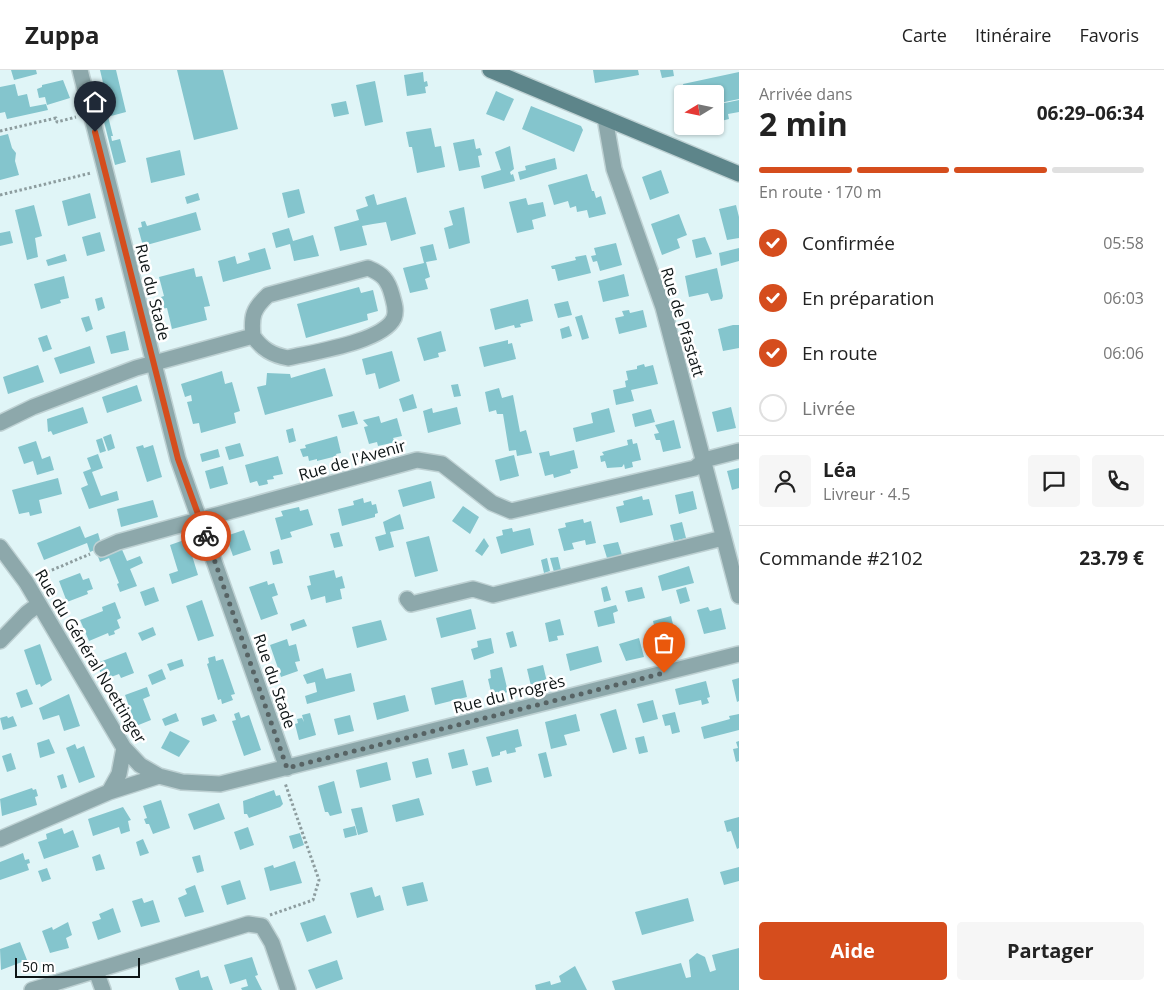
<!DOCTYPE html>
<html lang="fr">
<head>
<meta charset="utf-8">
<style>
	:root { --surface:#fff; --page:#f6f6f6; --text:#222; --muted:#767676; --line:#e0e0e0; --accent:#d54d1d }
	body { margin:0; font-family:"Open Sans",sans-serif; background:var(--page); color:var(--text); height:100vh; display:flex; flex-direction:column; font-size:19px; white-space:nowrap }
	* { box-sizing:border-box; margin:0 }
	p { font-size:16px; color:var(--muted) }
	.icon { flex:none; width:28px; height:28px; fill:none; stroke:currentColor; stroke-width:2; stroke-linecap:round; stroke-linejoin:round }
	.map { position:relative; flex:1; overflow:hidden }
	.details { display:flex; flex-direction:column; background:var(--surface); width:425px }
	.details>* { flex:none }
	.needle { width:32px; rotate:260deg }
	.buttons { position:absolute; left:674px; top:15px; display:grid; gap:10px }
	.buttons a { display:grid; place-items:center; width:50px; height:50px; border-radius:5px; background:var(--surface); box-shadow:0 1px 4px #0004; font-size:25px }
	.scale { position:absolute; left:15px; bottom:12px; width:125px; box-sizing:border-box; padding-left:5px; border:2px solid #0d1415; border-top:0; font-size:14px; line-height:18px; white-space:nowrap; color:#0d1415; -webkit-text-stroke:4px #fff; paint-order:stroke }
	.pin { position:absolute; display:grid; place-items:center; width:42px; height:42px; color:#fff; margin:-51px -21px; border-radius:50% 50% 50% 0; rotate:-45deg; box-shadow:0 0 5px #0007 }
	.pin .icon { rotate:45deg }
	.courier { position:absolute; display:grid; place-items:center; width:50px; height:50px; margin:-25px; border:4px solid #d54d1d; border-radius:50%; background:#fff; color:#222; box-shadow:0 1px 6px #0007 }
	.overview em { font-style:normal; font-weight:700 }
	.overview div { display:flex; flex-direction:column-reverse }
	.overview { display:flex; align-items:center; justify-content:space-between; height:85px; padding:0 20px }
	h1 { font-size:32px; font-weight:700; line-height:38px }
	.bar { display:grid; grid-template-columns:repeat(4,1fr); gap:8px 5px; align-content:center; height:60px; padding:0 20px }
	.bar i { height:6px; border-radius:4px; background:var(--line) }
	.bar .selected { background:var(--accent) }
	.bar p { grid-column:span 4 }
	.line { display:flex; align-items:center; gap:12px; padding:0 20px; border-top:1px solid var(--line) }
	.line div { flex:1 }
	.round { display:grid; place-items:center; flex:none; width:52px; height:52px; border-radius:5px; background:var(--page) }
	ol { padding:0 20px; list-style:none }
	li { display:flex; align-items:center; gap:15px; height:55px }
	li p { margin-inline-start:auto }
	li .icon { padding:5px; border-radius:50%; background:var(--accent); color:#fff; stroke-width:4 }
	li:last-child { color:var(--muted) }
	li i { width:28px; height:28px; border:2px solid var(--line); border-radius:50% }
	.primary-button { display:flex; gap:10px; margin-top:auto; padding:10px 20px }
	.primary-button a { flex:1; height:58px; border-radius:5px; background:var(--accent); color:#fff; font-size:20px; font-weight:700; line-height:58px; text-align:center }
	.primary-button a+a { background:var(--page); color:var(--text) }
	header { display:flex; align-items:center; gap:30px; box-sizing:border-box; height:70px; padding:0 25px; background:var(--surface); border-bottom:1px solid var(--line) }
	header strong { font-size:24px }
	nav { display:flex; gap:28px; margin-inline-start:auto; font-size:18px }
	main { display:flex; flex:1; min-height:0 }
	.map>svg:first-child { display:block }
	.building { fill:#84c5cd }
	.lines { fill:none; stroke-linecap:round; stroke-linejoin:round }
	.street-casing { stroke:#bed1d3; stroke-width:18 }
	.secondary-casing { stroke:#bed1d3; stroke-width:18 }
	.path { stroke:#8d9d9f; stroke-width:3; stroke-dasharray:2.5 2.5; stroke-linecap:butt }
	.street { stroke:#8da8ab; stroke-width:15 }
	.secondary { stroke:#5d858a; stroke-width:15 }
	.done { stroke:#576364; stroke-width:5; stroke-dasharray:0 9 }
	.route { stroke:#d54d1d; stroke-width:6 }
	.labels { text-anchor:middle; stroke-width:5; stroke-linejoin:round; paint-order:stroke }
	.street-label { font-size:16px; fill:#0d1415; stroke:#fff }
</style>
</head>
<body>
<header>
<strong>Zuppa</strong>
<nav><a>Carte</a><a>Itinéraire</a><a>Favoris</a></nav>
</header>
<main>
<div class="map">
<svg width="739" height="920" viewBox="0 0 739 920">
	<rect width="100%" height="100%" fill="#e0f5f7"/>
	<path class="building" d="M11 0H36L37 4 14 10Z
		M100 0H116L126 42 111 46Z
		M177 0H223L238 59 194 70Z
		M593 0H638L639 5 595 13Z
		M660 0H673L674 6 662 8Z
		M423 2 424 12 427 11 428 16 425 17 426 23 407 26 404 5Z
		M739 2V29L715 34V24H685L683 14Z
		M63 10 70 28 47 35 45 27 39 28 37 19 42 17V15Z
		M375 11 383 52 365 56 356 15Z
		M15 14 18 26 27 24 30 37 46 34 48 40 7 49 5 42 0 43V17Z
		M496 21 514 29 504 51 486 44Z
		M739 30V42L728 44 729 49 721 51 720 46 715 47V35Z
		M346 31 349 44 334 47 331 34Z
		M531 36 581 56 583 60 574 82 522 59Z
		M108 46 113 66H111L112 71 120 69 126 92 115 95 103 48Z
		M431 58 435 77 441 76 445 97 417 103 412 77H409L406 62Z
		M8 64 12 78 16 83 15 91 19 105 0 110V66Z
		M474 69 476 79 480 78 482 85 478 86 480 97 459 101 453 73Z
		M510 76 514 99 510 102 511 105 513 104 515 111 484 119 481 106 501 100 495 82Z
		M180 80 185 105 151 113 146 88Z
		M555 88 557 99 520 110 518 102 526 100 525 96Z
		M661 100 669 123 650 130 642 107Z
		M587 104 592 121H594L596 128 601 126 606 144 589 148 587 140 577 142 576 136 570 138 568 131 554 135 548 115Z
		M299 119 305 143 288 148 282 123Z
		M90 123 96 148 68 156 62 131Z
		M198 123 200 130 187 134 185 127Z
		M374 124 377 135 406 127 416 164 391 171 386 152 373 154 362 156 367 175 340 181 334 157 359 150 356 140 368 136 365 127Z
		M526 128 528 135 543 132 546 146 532 150 534 159 517 163 509 132Z
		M34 135 42 166 35 168 38 187 27 190 15 140Z
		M736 135 739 147V168L727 170 719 139Z
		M464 137 470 173 449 179 444 158 453 155 449 141Z
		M196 142 201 160 143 176 138 158 142 157 141 152 145 151 147 156Z
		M679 144 687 165 677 169 680 178 662 185 651 154Z
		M289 158 293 171 313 165 319 186 294 191 290 174 276 178 272 163Z
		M10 161 13 173 0 176V163Z
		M100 162 105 181 87 186 82 167Z
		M705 167 712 184 696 188 692 170Z
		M616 173 622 195 600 201 597 191 593 192 591 186 596 185 594 178Z
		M433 174 437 190 426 192 430 207 425 209 428 219 410 223 403 198 424 193 420 177Z
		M265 178 271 199 223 212 218 191 235 186 237 194 250 190 248 183Z
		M739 178V191L721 196 719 183Z
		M65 184 67 191 48 196 46 190Z
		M586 185 591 203 558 211 555 199H552L551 196 576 190 575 187Z
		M194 198 196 207 202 206 210 236 204 237 207 250 172 259 167 238 161 239 158 228 164 226 159 207Z
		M717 198 723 226 722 229 711 231 708 223 689 227 685 206Z
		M624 204 629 226 603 232 598 211Z
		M64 206 69 228 60 230 61 233 41 239 34 214Z
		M359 217 361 223 373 220 378 241 367 244 368 250 306 268 297 234Z
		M102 227 105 238 98 241 95 229Z
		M528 229 533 251 520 254 521 257 515 258 514 255 495 260 490 239Z
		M568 231 572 245 558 248 554 234Z
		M629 240 630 243 643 240 647 257 619 264 615 248 624 246 622 241Z
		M582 245 589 268 582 270 575 247Z
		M89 246 93 259 86 262 81 248Z
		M733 255H739V278L723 281 718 259Z
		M569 256 572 266 562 269 560 259Z
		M125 261 129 280 111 284 106 266Z
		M441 261 446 281 438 283 439 287 424 291 417 268Z
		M47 265 52 279 43 282 38 268Z
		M508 270V274L512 273 516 289 484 297 479 277Z
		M90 276 95 293 60 304 54 288Z
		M392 281 400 311 379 319 375 303 366 305 362 289Z
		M644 294 645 297 653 295 658 314 631 320 634 331 616 335 613 320 626 317 625 311 628 310 626 301 637 299V296Z
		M38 295 44 312 8 324 3 307Z
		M325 298 333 326 265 345 257 317 266 315 267 303 290 304 291 308Z
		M222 301 225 314 232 312 240 341 234 343 236 353 201 363 199 353 193 354 187 332 192 331 191 325 185 327 181 314Z
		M458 314 461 326 454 327 451 315Z
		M137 315 142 331 107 343 102 327Z
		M499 318 502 328 513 325 520 362 526 360 532 383 517 386 516 380 509 381 503 344H497L496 340 489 342 485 322Z
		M413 324 417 338 403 342 399 329Z
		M83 337 88 353 53 365 51 361 48 362 47 349Z
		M457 337 461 354 428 363 423 341 432 338 433 343Z
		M731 337 736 358 717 362 712 342Z
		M609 338 615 362 576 372 573 358 593 353 591 343Z
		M651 339 655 352 635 357 632 344Z
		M354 341 358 354 342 358 338 345Z
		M379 346 381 353 397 348 402 366 393 368 395 372 387 374 378 376 377 372 369 374 364 357 368 356 363 350Z
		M674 350 681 378 663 382 660 370H656L654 364 659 363 655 355Z
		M293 358 296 371 289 373 286 360Z
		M111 364 115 378 108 381 103 367Z
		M337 366 341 383 336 384 337 386 317 391V389L309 391 308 386 303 387 300 379 306 378 305 375Z
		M102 368 106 381 100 383 96 370Z
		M632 369 633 374 637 373 641 390 632 392 633 397 625 399 624 394 622 397 607 398 605 391 601 392 600 386 604 385 602 382 628 375 627 370Z
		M36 371 42 389 50 386 54 400 37 405 33 391 24 394 18 377Z
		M240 373 244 386 229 390 225 377Z
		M143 375 144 378 153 375 162 407 147 412 136 377Z
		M218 379 220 387 202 392 200 384Z
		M574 380 578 398 570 400 571 403 554 408 553 404 545 406 539 383 549 381 550 386Z
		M98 384 103 398 92 402 101 426 117 421 119 430 89 439 81 418 88 415 83 402 91 399 87 388Z
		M514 385 519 406 500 411 495 390Z
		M278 386 283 404 273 406 274 409 267 410 268 414 259 416 257 411 250 413 245 395Z
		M223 396 228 414 210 419 205 401Z
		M739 398V418L732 420 727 401Z
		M58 408 62 424 39 430 42 443 30 446 29 442 19 444 12 420Z
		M431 411 435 428 403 437 398 420Z
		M693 421 697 439 679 444 675 425Z
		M642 426 643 430 649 429 653 445 620 453 616 437 624 435 623 431Z
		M363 428 364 433 371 431 372 435 376 434 378 443 375 444V447L342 456 338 439 354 435 353 431Z
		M153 430 158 447 121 457 117 439Z
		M463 436 479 447 470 464 452 451Z
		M299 437 300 441 308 439 313 455 290 462 292 467 281 470 275 448 283 446 281 441Z
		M400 444 404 459 390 462 394 477 379 481 375 467 386 464 383 452Z
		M583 449 584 453 591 451 596 473 586 475 585 470 572 473 574 479 564 481 558 459 566 457 565 453Z
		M682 452 686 468 674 471 670 455Z
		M80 456 85 468 98 463 102 477 90 482 87 473 44 490 37 473Z
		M512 458 513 462 530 458 534 475 501 484 496 467 503 465 502 460Z
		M244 460 251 480 233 486 226 466Z
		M339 462 343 476 334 478 330 464Z
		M429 466 438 501 415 507 406 472Z
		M484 468 489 476 482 486 475 481Z
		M187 469 198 505 172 514 169 504 178 501 170 475Z
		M618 472 622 485 607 488 603 475Z
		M120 475 127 491 140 486 143 493 130 499 137 516 120 522 117 514 119 513 109 488 100 492 97 484Z
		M279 479 283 493 273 495 270 482Z
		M558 487 561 500 554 502 550 488Z
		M547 488 550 501 544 503 541 490Z
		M689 496 694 513 662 521 658 506Z
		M334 500 336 508 342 506 345 518 340 519 342 529 326 533 325 526 311 530 307 516 311 515 309 506Z
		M80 503 83 510 89 508 93 519 87 521 88 524 67 532 59 511Z
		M267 511 268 515 274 513 278 525 272 527 278 544 261 550 249 517Z
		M607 516 611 530 604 532 601 518Z
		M154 517 159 531 145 536 140 522Z
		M642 517 645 528 628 532 625 521Z
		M686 517 690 531 680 534 676 520Z
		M202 530 214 566 198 571 186 536Z
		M115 532 121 548 117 550 120 558 114 561 115 564 109 566 108 563 89 571 80 550 103 541 102 537Z
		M616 535 618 541 613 543 615 553 598 557 594 541Z
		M708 537 710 541 721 538 726 559 704 564 697 540Z
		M471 539 476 559 441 568 436 548Z
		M671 546 678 575 660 580 653 551Z
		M304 549 307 556 292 561 290 554Z
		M560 549 564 565 557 566 558 570 549 572 545 553Z
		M381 550 387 570 357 578 352 557Z
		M153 557 156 565 142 571 138 563Z
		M513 561 517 576 510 578 506 563Z
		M491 568 494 583 474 590 471 579 478 577 477 571Z
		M639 568 644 587 626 591 619 574Z
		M287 569 289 576 296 574 300 591 295 592 298 601 281 607 270 575Z
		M40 574 52 610 41 617 40 614 36 615 24 580Z
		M598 576 602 592 570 601 566 584Z
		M126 582 134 603 121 608 119 604 103 610 97 593Z
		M215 586 216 591 223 589 235 624 231 625 233 630 222 634 221 629 218 630 207 594 209 593 208 588Z
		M182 589 184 596 170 601 167 594Z
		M543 595 547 612 531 616 527 599Z
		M502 597 508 622 492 626 488 609 491 608 490 600Z
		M323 598 326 609 351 603 355 621 307 634 305 626 317 622 315 612 307 614 303 605Z
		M162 599 166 609 152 615 148 605Z
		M739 608V631L737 632 732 610Z
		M463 610 467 627 435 635 431 618Z
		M706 611 710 627 707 628 709 633 702 635 701 630 679 635 675 619Z
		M147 617 150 626 143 629 151 650 136 656 125 625Z
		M27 619 33 634 21 638 16 623Z
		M69 624 80 656 64 661 59 645 43 650 39 638Z
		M405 625 409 641 377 650 373 633Z
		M653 630 658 649 643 653 637 634Z
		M616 639 627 679 613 683 600 644Z
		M239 642 241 648 249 645 261 680 244 686 232 651 236 650 234 644Z
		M675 642 680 662 672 664 670 655 665 656 662 645Z
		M176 643 179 651 165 656 162 649Z
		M310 643 316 665 299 670 295 654 298 653 297 649 302 648 304 652 302 645Z
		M214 644 217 651 203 656 201 648Z
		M576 644 580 661 564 665 567 675 551 679 545 652Z
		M739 644V660L704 669 701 657 730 649 729 646Z
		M350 645 354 661 338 665 334 649Z
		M7 646 8 648 13 646 17 656 3 660 0 648Z
		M518 659 522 676 515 678 516 682 507 684 506 680 500 682V685L492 687 486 667Z
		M170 661 190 671 179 687 161 678Z
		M644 666 648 682 639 684 635 668Z
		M49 669 55 683 40 688 37 673Z
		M739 671V691L736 692 733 679 738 678 736 672Z
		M75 674 77 679 84 676 95 707 79 713 66 678Z
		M464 679 468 695 452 699 448 683Z
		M546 682 552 706 544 708 538 684Z
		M11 683 16 699 7 702 2 686Z
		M428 688 432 704 416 708 412 692Z
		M387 692 391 710 360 718 356 700Z
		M488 697 492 712 476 716 472 701Z
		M63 704 67 717 61 719 57 706Z
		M334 711 342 743 330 746 328 742H325L318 716Z
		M32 718 33 720 36 719 38 726 35 727 37 735 2 746 0 729Z
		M274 720 276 726 280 725 283 734 280 737 249 748 247 744H244L243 731Z
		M419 728 424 745 396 752 392 735Z
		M161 730 170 758 153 764 149 754H146L144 749 147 748 143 736Z
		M219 733 225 749 194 760 188 744Z
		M123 737 131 750 128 751 130 761 121 764 119 757 93 766 88 749Z
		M362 737 368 762 358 765 351 739Z
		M739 747V778L737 779 731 761 727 762 724 751Z
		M355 756 357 765 345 768 343 759Z
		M248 757 254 775 240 780 234 762Z
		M62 758 64 764 73 760 79 777 44 789 38 772 47 769 46 764Z
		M300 763 304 775 293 779 289 766Z
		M143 769 149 783 140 786 136 772Z
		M23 783 25 790 29 789 30 793 27 794 29 800 0 810V792Z
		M100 784 105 799 96 801 92 787Z
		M200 785 204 801 197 803 192 787Z
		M295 791 302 813 270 821 264 798 273 795 274 798Z
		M739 797V811L724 815 720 802Z
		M47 798 51 809 42 812 38 801Z
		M240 810 246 829 227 835 221 816Z
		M423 812 428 831 407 836 402 817Z
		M195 815 204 842 185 847 178 828 187 824 185 819Z
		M372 817 375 827 380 825 384 840 357 848 350 823Z
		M142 828 144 833 153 830 160 852 141 857 132 831Z
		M688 828 694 851 642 865 635 842Z
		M113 838 121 862 98 870 92 852 101 849 99 844Z
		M325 845 332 863 307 872 300 853Z
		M68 852 72 865 66 868 69 878 50 883 42 861 52 857 53 860Z
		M20 872 27 890 1 900 0 879Z
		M739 878V920H615L612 911 681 893 686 908 691 907 689 890 697 883 705 887 710 902 716 900 712 885Z
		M252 887 258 905 255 906 262 920H242L241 918 248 916 246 909 230 914 224 895Z
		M337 890 343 909 316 919 308 900Z
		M575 896 587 920H536L535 915 550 911 551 915 561 912 559 906Z
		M199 900 201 908 208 906 213 920H179L175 908Z"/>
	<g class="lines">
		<g class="street-casing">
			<path id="street" d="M80 0 178 389 287 698
				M605 48 614 99 663 237 739 526
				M0 353 33 337 136 298 253 266C262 279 272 285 288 288 313 282 383 272 394 248 397 240 394 233 392 225 388 210 383 204 368 198L268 225C253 239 251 246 253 266
				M0 477 26 512 124 678 140 695 159 706
				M102 479 118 472 417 390 442 394 492 433 511 441 695 398 704 390 739 381
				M407 529 411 534 473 519 493 525 723 468
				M0 571 27 543 39 534
				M109 722 119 704 124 678
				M0 769 109 722 159 706 182 712 220 714 739 584
				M96 901 103 920
				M32 920 248 854 262 856 272 873 288 920"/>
		</g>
		<g class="secondary-casing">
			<path id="secondary" d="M490 0 739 104"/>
		</g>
		<path class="path" d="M0 61 56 48 57 52 76 47
			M0 125 91 103
			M38 506 90 484
			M270 845 313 830 319 810 285 713"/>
		<use href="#street" class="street"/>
		<use href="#secondary" class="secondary"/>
	</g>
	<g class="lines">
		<path class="done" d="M206 466 287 698 664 603"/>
		<path class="route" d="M95 62 178 389 206 466"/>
	</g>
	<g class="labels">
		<g class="street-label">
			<text transform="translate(153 222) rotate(76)" y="6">Rue du Stade</text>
			<text transform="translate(683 252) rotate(73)" y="6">Rue de Pfastatt</text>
			<text transform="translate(352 390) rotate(-16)" y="6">Rue de l'Avenir</text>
			<text transform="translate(91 586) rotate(59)" y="6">Rue du Général Noettinger</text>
			<text transform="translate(275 611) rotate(71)" y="6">Rue du Stade</text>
			<text transform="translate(509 624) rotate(-14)" y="6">Rue du Progrès</text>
		</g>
	</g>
</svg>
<div class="buttons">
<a><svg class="needle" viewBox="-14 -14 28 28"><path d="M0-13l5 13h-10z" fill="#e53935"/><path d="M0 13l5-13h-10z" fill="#767676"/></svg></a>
</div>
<div class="scale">50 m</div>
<div class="pin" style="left:664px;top:603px;background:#ea580c"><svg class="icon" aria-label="bag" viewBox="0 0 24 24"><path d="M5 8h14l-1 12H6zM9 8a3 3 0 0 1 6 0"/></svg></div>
<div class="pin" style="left:95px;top:62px;background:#1f2937"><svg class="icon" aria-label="home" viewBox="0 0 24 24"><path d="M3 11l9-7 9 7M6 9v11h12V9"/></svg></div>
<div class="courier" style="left:206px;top:466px"><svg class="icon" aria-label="bike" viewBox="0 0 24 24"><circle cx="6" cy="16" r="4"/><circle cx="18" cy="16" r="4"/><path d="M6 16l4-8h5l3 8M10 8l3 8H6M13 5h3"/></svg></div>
</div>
<section class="details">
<div class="overview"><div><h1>2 min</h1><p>Arrivée dans</p></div><em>06:29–06:34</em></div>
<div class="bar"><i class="selected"></i><i class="selected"></i><i class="selected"></i><i></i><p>En route · 170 m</p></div>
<ol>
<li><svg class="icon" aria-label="check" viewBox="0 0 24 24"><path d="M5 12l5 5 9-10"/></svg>Confirmée<p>05:58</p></li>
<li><svg class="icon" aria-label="check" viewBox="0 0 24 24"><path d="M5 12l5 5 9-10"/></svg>En préparation<p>06:03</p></li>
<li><svg class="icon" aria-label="check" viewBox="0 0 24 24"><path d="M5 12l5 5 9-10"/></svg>En route<p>06:06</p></li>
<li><i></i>Livrée</li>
</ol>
<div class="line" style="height:90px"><a class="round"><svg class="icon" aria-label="person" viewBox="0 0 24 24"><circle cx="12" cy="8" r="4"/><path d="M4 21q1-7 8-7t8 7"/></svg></a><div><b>Léa</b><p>Livreur · 4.5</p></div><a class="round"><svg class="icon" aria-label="chat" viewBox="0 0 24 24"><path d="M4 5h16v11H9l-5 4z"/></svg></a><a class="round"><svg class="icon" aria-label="phone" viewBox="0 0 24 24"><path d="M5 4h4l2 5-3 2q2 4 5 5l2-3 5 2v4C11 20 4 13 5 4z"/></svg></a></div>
<div class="line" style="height:65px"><div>Commande #2102</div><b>23.79 €</b></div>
<div class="primary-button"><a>Aide</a><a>Partager</a></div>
</section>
</main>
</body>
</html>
